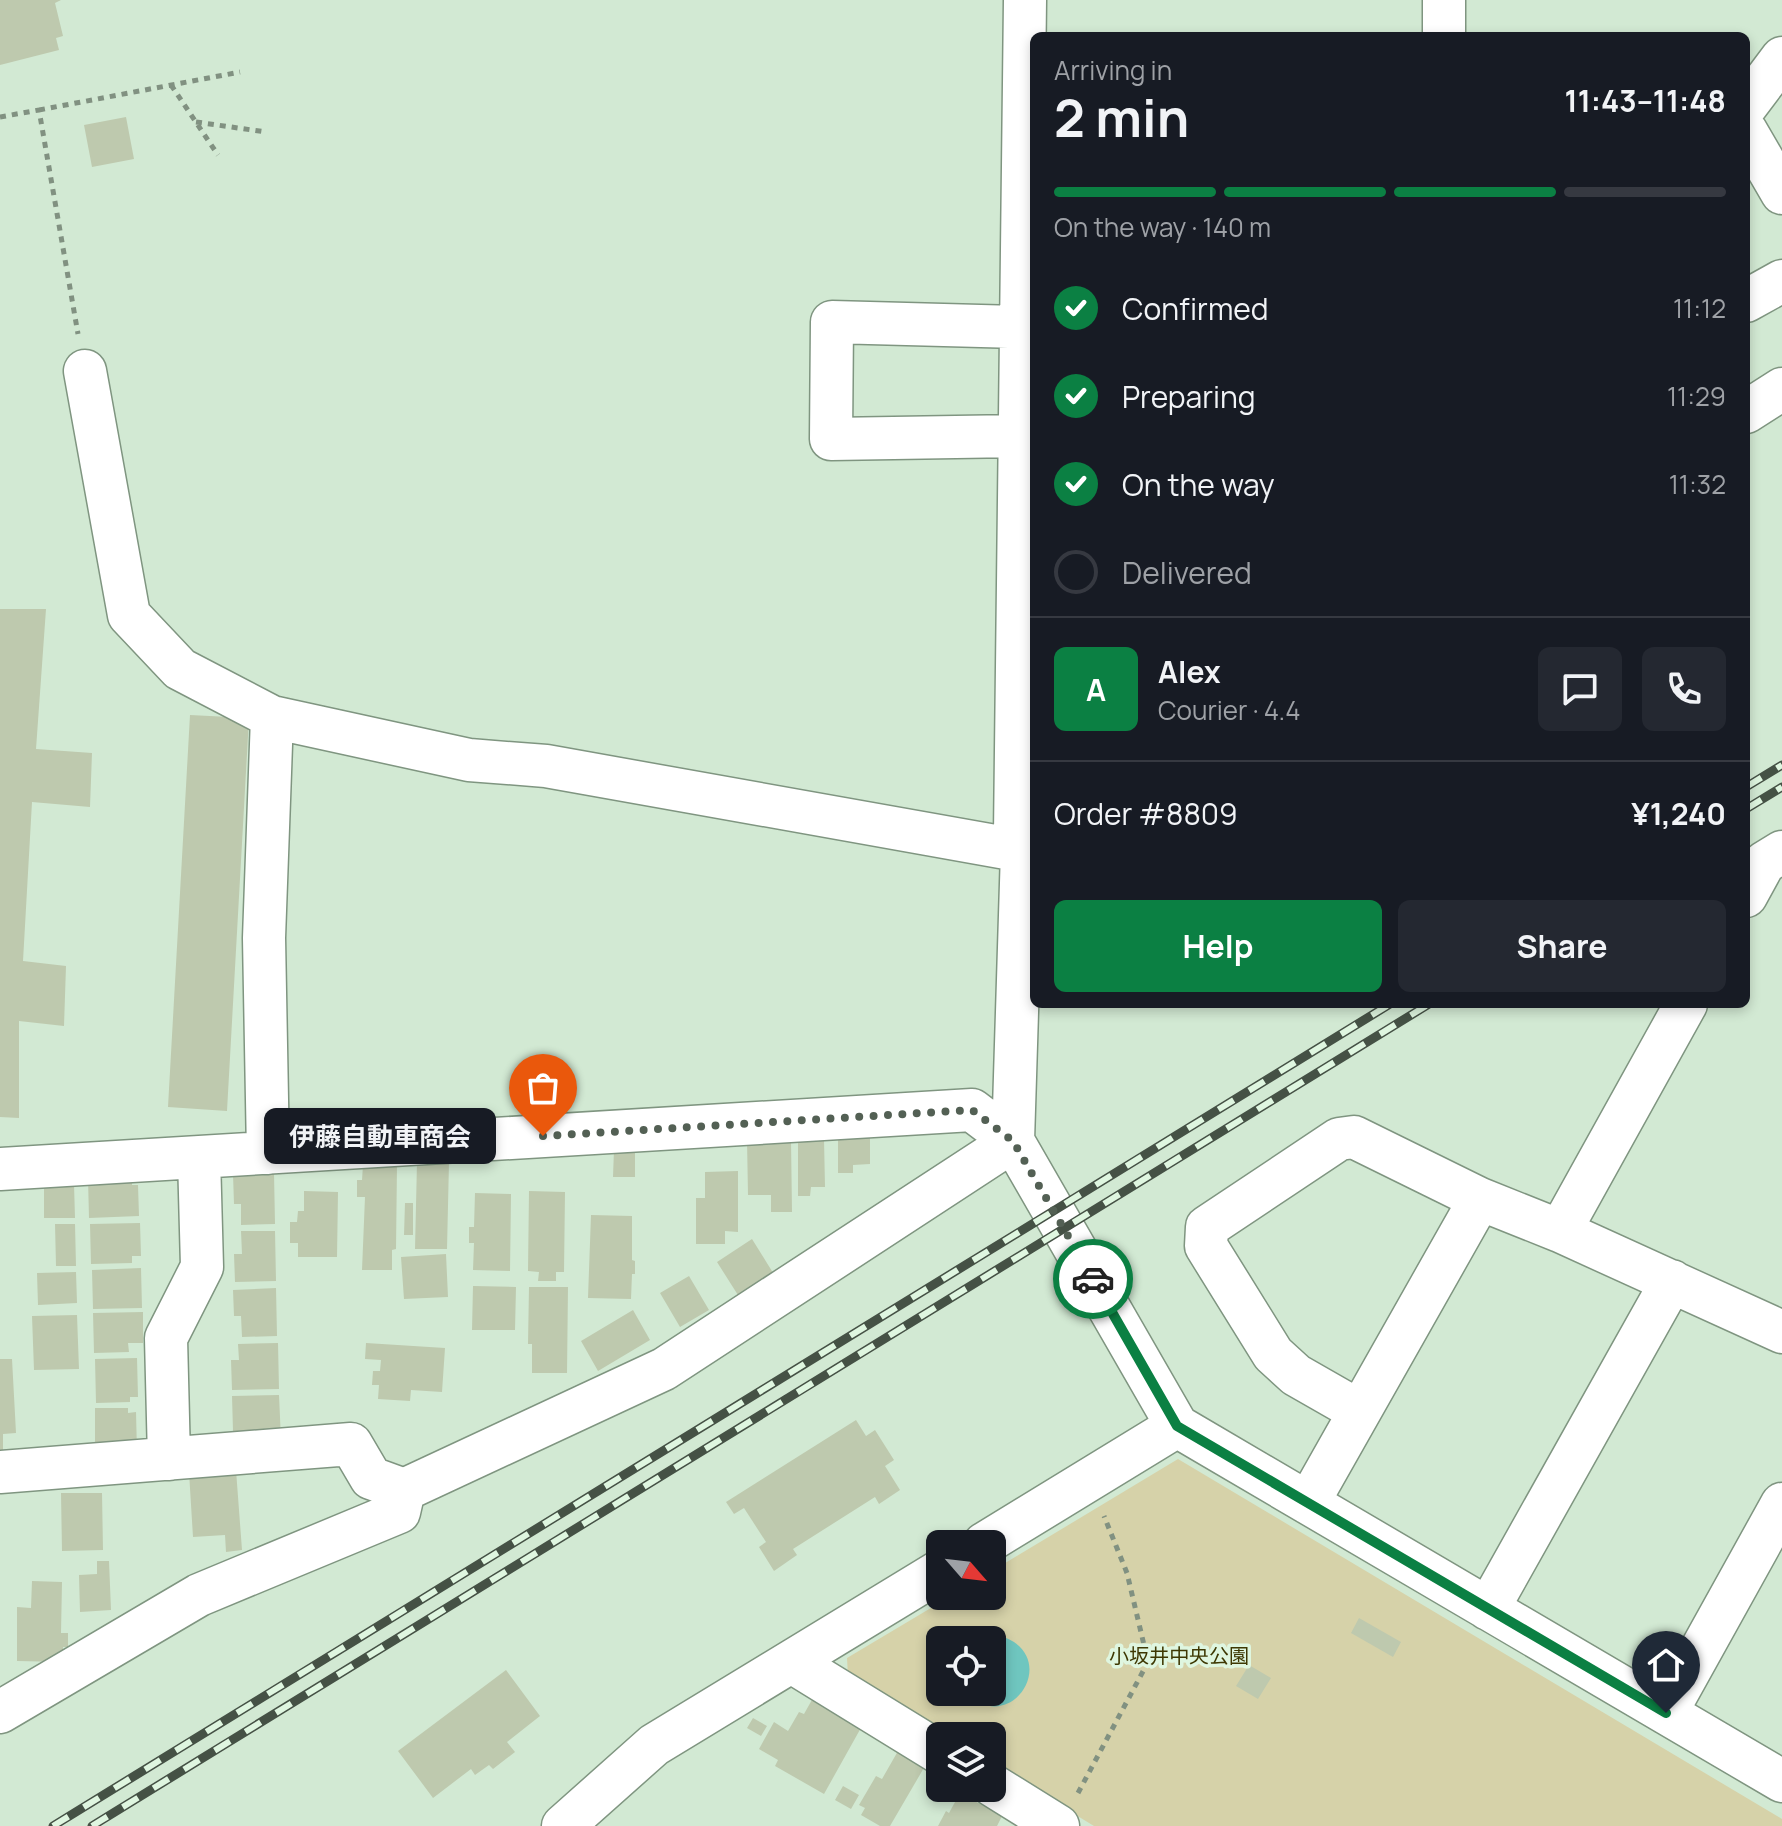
<!DOCTYPE html>
<html lang="en">
<head>
<meta charset="utf-8">
<style>
	:root { --surface:#171b24; --page:#242831; --text:#f1f3f6; --muted:#9ea1a6; --line:#363941; --accent:#0b8043 }
	body { margin:0; font-family:Manrope,"Noto Sans JP",sans-serif; background:var(--page); color:var(--text); height:100vh; display:flex; flex-direction:column; font-size:30px; white-space:nowrap }
	* { box-sizing:border-box; margin:0 }
	p { font-size:26px; color:var(--muted) }
	.icon { flex:none; width:44px; height:44px; fill:none; stroke:currentColor; stroke-width:2; stroke-linecap:round; stroke-linejoin:round }
	.map { position:relative; flex:1; overflow:hidden }
	.sheet { position:absolute; left:1030px; top:32px; width:720px; height:976px; display:flex; flex-direction:column; background:var(--surface); border-radius:12px; box-shadow:0 4px 12px #0003 }
	.sheet>* { flex:none }
	.needle { width:52px; rotate:118deg }
	.tools { position:absolute; left:926px; top:1530px; display:grid; gap:16px }
	.tools a { display:grid; place-items:center; width:80px; height:80px; border-radius:12px; background:var(--surface); box-shadow:0 4px 12px #0003; font-size:40px }
	.pin { position:absolute; display:grid; place-items:center; width:68px; height:68px; color:#fff; margin:-82px -34px; border-radius:50% 50% 50% 0; rotate:-45deg; box-shadow:0 0 8px #0007 }
	.pin .icon { rotate:45deg }
	.courier { position:absolute; display:grid; place-items:center; width:80px; height:80px; margin:-40px; border:6px solid #0b8043; border-radius:50%; background:#fff; color:#222; box-shadow:0 2px 10px #0007 }
	.bubble { position:absolute; height:56px; border-radius:12px; background:var(--surface); box-shadow:0 4px 12px #0003; font-size:26px; font-weight:700; line-height:56px; text-align:center }
	.overview em { font-style:normal; font-weight:700 }
	.overview div { display:flex; flex-direction:column-reverse }
	.overview { display:flex; align-items:center; justify-content:space-between; height:136px; padding:0 24px }
	h1 { font-size:52px; font-weight:700; line-height:60px }
	.bar { display:grid; grid-template-columns:repeat(4,1fr); gap:12px 8px; align-content:center; height:96px; padding:0 24px }
	.bar i { height:10px; border-radius:6px; background:var(--line) }
	.bar .selected { background:var(--accent) }
	.bar p { grid-column:span 4 }
	.line { display:flex; align-items:center; gap:20px; padding:0 24px; border-top:2px solid var(--line) }
	.line div { flex:1 }
	.round { display:grid; place-items:center; flex:none; width:84px; height:84px; border-radius:12px; background:var(--page) }
	ol { padding:0 24px; list-style:none }
	li { display:flex; align-items:center; gap:24px; height:88px }
	li p { margin-inline-start:auto }
	li .icon { padding:8px; border-radius:50%; background:var(--accent); color:#fff; stroke-width:4 }
	li:last-child { color:var(--muted) }
	li i { width:44px; height:44px; border:4px solid var(--line); border-radius:50% }
	.cta { display:flex; gap:16px; margin-top:auto; padding:16px 24px }
	.cta a { flex:1; height:92px; border-radius:12px; background:var(--accent); color:#fff; font-size:32px; font-weight:700; line-height:92px; text-align:center }
	.cta a+a { background:var(--page); color:var(--text) }
	.map>svg:first-child { display:block }
	.green { fill:#d6d2a9; fill-rule:evenodd }
	.water { fill:#6fc6bf }
	.building { fill:#bec9ae }
	.lines { fill:none; stroke-linecap:round; stroke-linejoin:round }
	.minor-casing { stroke:#7f9580; stroke-width:45 }
	.path { stroke:#819181; stroke-width:5; stroke-dasharray:6 6; stroke-linecap:butt }
	.minor { stroke:#fff; stroke-width:42 }
	.rail-casing { stroke:#455145; stroke-width:9 }
	.rail { stroke:#dff6e0; stroke-width:6; stroke-dasharray:18; stroke-linecap:butt }
	.done { stroke:#536054; stroke-width:8; stroke-dasharray:0 14.4 }
	.route { stroke:#0b8043; stroke-width:10 }
	.labels { text-anchor:middle; stroke-width:7; stroke-linejoin:round; paint-order:stroke }
	.park-label { font-size:20px; fill:#3e3803; stroke:#dff6e0 }
</style>
</head>
<body>
<div class="map">
<svg width="1782" height="1826" viewBox="0 0 1782 1826">
	<rect width="100%" height="100%" fill="#d2e9d3"/>
	<path class="green" d="M1178 1459 1782 1819V1826H1094L992 1764V1736H946L848 1676 847 1658 951 1596H992V1571ZM940 1640H992V1692H940Z"/>
	<path class="water" d="M998 1635C1065 1654 1011 1740 966 1692H992V1640H979Z"/>
	<path class="building" d="M0 0H61L55 3 63 36 56 38 59 50 0 65Z
		M126 117 134 159 92 167 84 125Z
		M0 609H46L36 749 92 753 90 807 32 802 23 961 66 966 64 1026 19 1021V1118L0 1117Z
		M190 715 249 718 227 1111 168 1107Z
		M870 1135V1164L853 1165V1173H838V1139H847V1136Z
		M798 1139H824L825 1187H811L810 1196H798Z
		M747 1140H791L792 1212H771V1195H748Z
		M614 1149H635V1177H613Z
		M417 1162H449L447 1249H415Z
		M363 1165H397L396 1249 392 1250V1270H362L365 1197H357V1180H362Z
		M738 1171V1232L725 1231V1244H696V1198H705V1172Z
		M274 1173 275 1224 241 1225V1204H234L233 1174Z
		M132 1177V1185H138L139 1216 89 1218 88 1178Z
		M74 1184 75 1218H44V1185Z
		M304 1191 338 1192 337 1257H298V1243H290V1222H297L298 1211H304Z
		M529 1191 565 1192 564 1272H556V1281H538L539 1272 528 1271Z
		M475 1193 511 1194 510 1271 473 1270 474 1243H469V1227H474Z
		M405 1203H413V1235H404Z
		M591 1215 632 1216V1260L635 1261V1274H632L631 1299 588 1298Z
		M140 1223 141 1256H132V1263L91 1264 90 1224Z
		M55 1224H75L76 1266H56Z
		M241 1231H275L276 1281 235 1282 234 1254H242Z
		M752 1239 775 1276 743 1303 717 1262Z
		M446 1254 448 1297 404 1299 401 1257Z
		M141 1268 142 1308 93 1309 92 1270Z
		M76 1272 77 1303 38 1305 37 1273Z
		M689 1276 709 1310 680 1327 660 1293Z
		M473 1286 516 1287 515 1330H472Z
		M529 1287H568L567 1373H532V1344H528Z
		M276 1288 277 1336 242 1337 241 1316H234L233 1290Z
		M633 1310 650 1340 598 1371 581 1341Z
		M143 1312V1343H128L129 1352 94 1353 93 1313Z
		M77 1315 79 1369 34 1370 32 1316Z
		M278 1343 279 1389 232 1390 231 1360H239L238 1344Z
		M366 1343 445 1348 442 1392 411 1390 410 1401 378 1399 379 1385H372L373 1371H380L381 1360 365 1359Z
		M137 1358 138 1397H130V1402L96 1403 95 1359Z
		M0 1359H12L16 1433 3 1434V1450H0Z
		M279 1395 281 1440 240 1441 239 1431H233L232 1396Z
		M95 1408H128V1413L136 1412 137 1452 95 1453Z
		M856 1420 866 1436 875 1430 894 1460 885 1466 900 1490 879 1504 875 1497 793 1549 797 1555 774 1571 759 1547 766 1542 744 1508 734 1514 726 1502Z
		M236 1470 242 1550 226 1552 225 1535 193 1537 189 1472Z
		M61 1493H102L103 1550 62 1551Z
		M97 1561H109L111 1610 80 1612 79 1575 97 1574Z
		M32 1581 62 1582 61 1633H68V1647H63V1662L17 1661V1607L31 1608Z
		M1359 1618 1401 1642 1393 1657 1351 1633Z
		M1249 1665 1271 1678 1258 1699 1236 1686Z
		M506 1670 540 1716 507 1742 515 1752 493 1769 489 1765 475 1775 471 1769 433 1798 398 1751Z
		M813 1698 862 1726 824 1794 775 1766 778 1760 759 1749 774 1722 788 1731 799 1712 804 1714Z
		M753 1718 767 1726 761 1736 747 1728Z
		M898 1751 925 1766 890 1826H880L861 1815 865 1808 859 1805 876 1776 882 1779Z
		M843 1786 859 1795 851 1809 835 1800Z
		M960 1793 1002 1816 997 1826H938L946 1811 949 1813Z"/>
	<g class="lines">
		<g class="minor-casing">
			<path id="minor" d="M1444 0V36
				M1746 106 1782 58
				M1746 131 1782 193
				M1746 301 1782 281
				M85 371 129 615 180 669 272 717 469 760 546 766 1034 853
				M1746 412 1782 389
				M1020 436 831 439 832 322 1021 327
				M1746 896 1764 863 1782 852
				M268 1153 264 938 272 717
				M0 1169 972 1110 1013 1141 1177 1426 1782 1781
				M1560 1231 1686 1004
				M1359 1411 1296 1375 1273 1354 1206 1246 1207 1227 1339 1139 1354 1137 1480 1199 1560 1231 1782 1332
				M169 1459 166 1338 202 1267 199 1157
				M0 1472 351 1444 371 1478 404 1490 664 1369 1013 1141 1022 851 1015 834 1025 0
				M1308 1503 1480 1199
				M984 1544 1177 1426
				M1488 1609 1672 1281
				M792 1662 940 1753
				M0 1712 199 1595 399 1512 404 1490
				M1666 1713 1782 1504
				M992 1785 1058 1826
				M563 1826 654 1745 940 1571"/>
		</g>
		<path class="path" d="M171 85 218 155
			M39 110 240 72
			M0 117 39 110 78 334
			M196 122 266 132
			M1078 1793 1148 1662 1127 1573 1104 1516"/>
		<use href="#minor" class="minor"/>
		<g class="rail-casing">
			<path id="rail" d="M1746 787 1782 765
				M1746 809 1782 787
				M53 1826 1390 1004
				M92 1826 1429 1004"/>
		</g>
		<use href="#rail" class="rail"/>
	</g>
	<g class="lines">
		<path class="done" d="M543 1136 972 1110 1013 1141 1093 1279"/>
		<path class="route" d="M1093 1279 1177 1426 1666 1713"/>
	</g>
	<g class="labels">
		<g class="park-label">
			<text x="1179" y="1663">小坂井中央公園</text>
		</g>
	</g>
</svg>
<div class="tools">
<a><svg class="needle" viewBox="-14 -14 28 28"><path d="M0-13l5 13h-10z" fill="#e53935"/><path d="M0 13l5-13h-10z" fill="#9ea1a6"/></svg></a>
<a><svg class="icon" aria-label="locate" viewBox="0 0 24 24"><circle cx="12" cy="12" r="6"/><path d="M12 2v4M12 18v4M2 12h4M18 12h4"/></svg></a>
<a><svg class="icon" aria-label="layers" viewBox="0 0 24 24"><path d="M12 4l9 5-9 5-9-5zM3 14l9 5 9-5"/></svg></a>
</div>
<div class="pin" style="left:543px;top:1136px;background:#ea580c"><svg class="icon" aria-label="bag" viewBox="0 0 24 24"><path d="M5 8h14l-1 12H6zM9 8a3 3 0 0 1 6 0"/></svg></div>
<div class="pin" style="left:1666px;top:1713px;background:#1f2937"><svg class="icon" aria-label="home" viewBox="0 0 24 24"><path d="M3 11l9-7 9 7M6 9v11h12V9"/></svg></div>
<div class="courier" style="left:1093px;top:1279px"><svg class="icon" aria-label="car" viewBox="0 0 24 24"><path d="M5 17H2v-5l4-1 3-4h7l3 4 3 1v5h-3M9 17h6M6 11h13"/><circle cx="7" cy="17" r="2"/><circle cx="17" cy="17" r="2"/></svg></div>
<div class="bubble" style="left:264px;top:1108px;width:232px">伊藤自動車商会</div>
<section class="sheet">
<div class="overview"><div><h1>2 min</h1><p>Arriving in</p></div><em>11:43–11:48</em></div>
<div class="bar"><i class="selected"></i><i class="selected"></i><i class="selected"></i><i></i><p>On the way · 140 m</p></div>
<ol>
<li><svg class="icon" aria-label="check" viewBox="0 0 24 24"><path d="M5 12l5 5 9-10"/></svg>Confirmed<p>11:12</p></li>
<li><svg class="icon" aria-label="check" viewBox="0 0 24 24"><path d="M5 12l5 5 9-10"/></svg>Preparing<p>11:29</p></li>
<li><svg class="icon" aria-label="check" viewBox="0 0 24 24"><path d="M5 12l5 5 9-10"/></svg>On the way<p>11:32</p></li>
<li><i></i>Delivered</li>
</ol>
<div class="line" style="height:144px"><b class="round" style="background:var(--accent);color:#fff">A</b><div><b>Alex</b><p>Courier · 4.4</p></div><a class="round"><svg class="icon" aria-label="chat" viewBox="0 0 24 24"><path d="M4 5h16v11H9l-5 4z"/></svg></a><a class="round"><svg class="icon" aria-label="phone" viewBox="0 0 24 24"><path d="M5 4h4l2 5-3 2q2 4 5 5l2-3 5 2v4C11 20 4 13 5 4z"/></svg></a></div>
<div class="line" style="height:104px"><div>Order #8809</div><b>¥1,240</b></div>
<div class="cta"><a>Help</a><a>Share</a></div>
</section>
</div>
</body>
</html>
